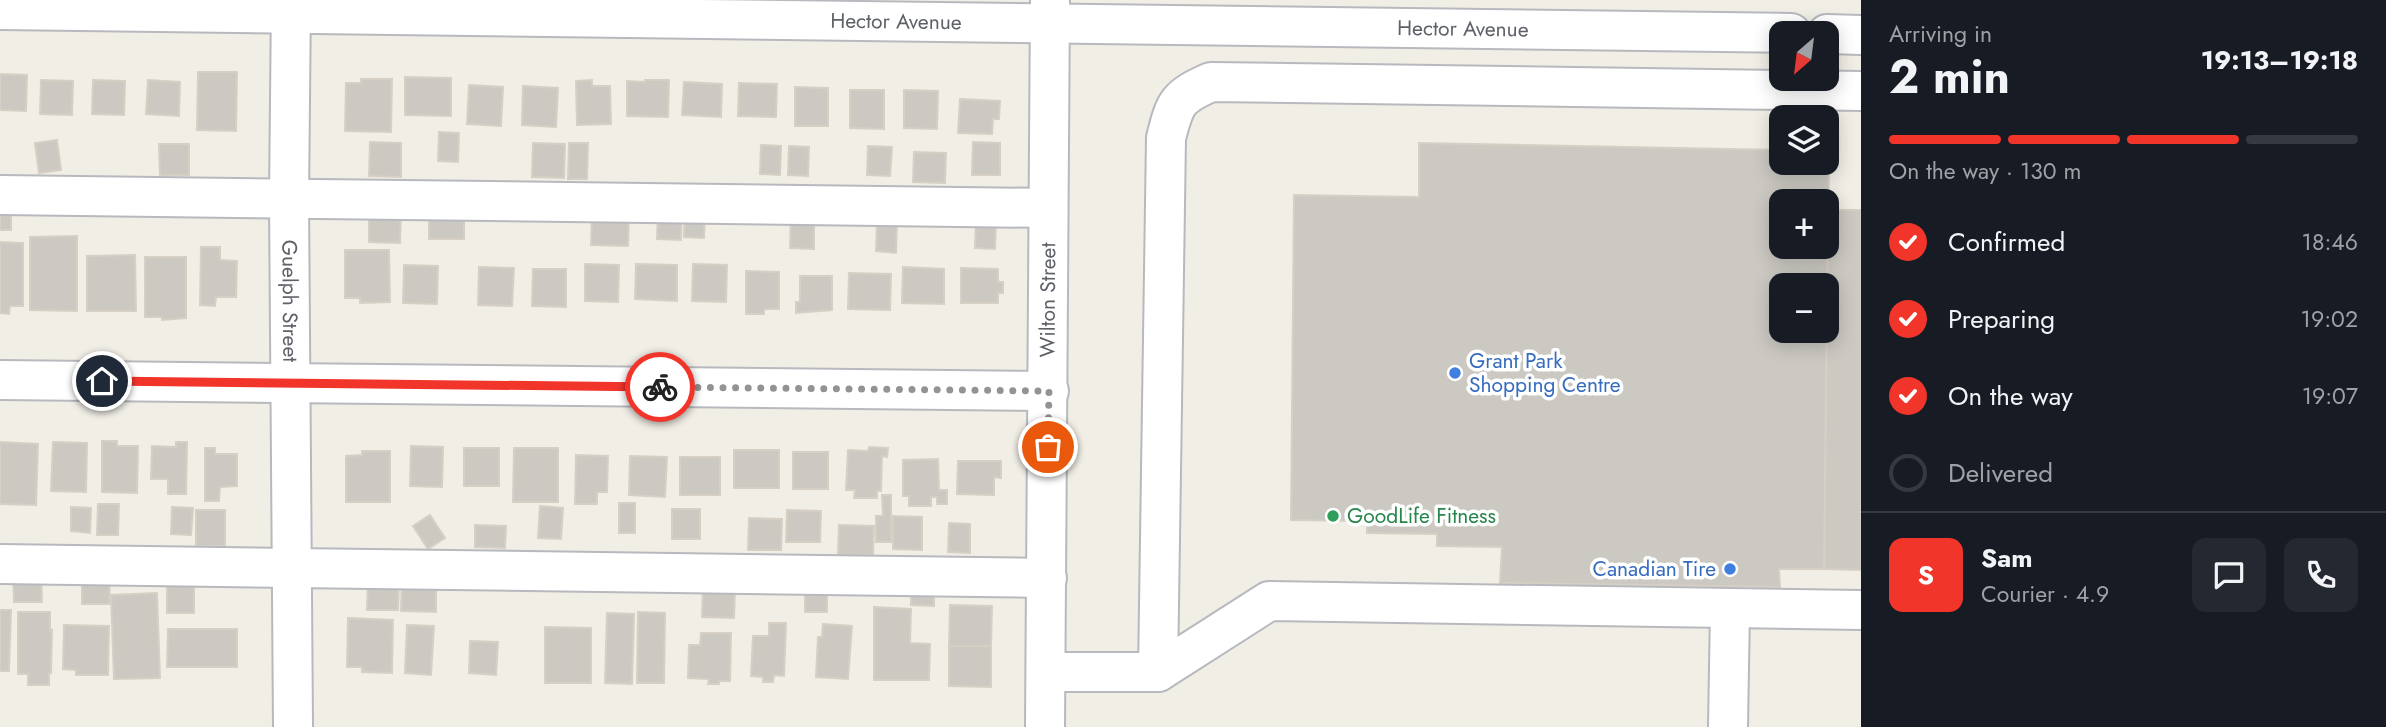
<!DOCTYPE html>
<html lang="en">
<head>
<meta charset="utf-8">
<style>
	:root { --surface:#171b24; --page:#242831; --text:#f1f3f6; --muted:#9ea1a6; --line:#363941; --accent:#f2352b }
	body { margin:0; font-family:Jost,sans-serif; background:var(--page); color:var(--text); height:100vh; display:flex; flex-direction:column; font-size:26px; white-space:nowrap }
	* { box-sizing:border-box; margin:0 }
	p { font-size:23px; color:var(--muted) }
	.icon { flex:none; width:38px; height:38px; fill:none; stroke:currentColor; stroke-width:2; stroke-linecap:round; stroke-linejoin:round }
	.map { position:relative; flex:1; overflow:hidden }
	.sheet { display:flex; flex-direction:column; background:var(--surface); width:525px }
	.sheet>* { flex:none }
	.needle { width:46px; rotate:208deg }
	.buttons { position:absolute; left:1769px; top:21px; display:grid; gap:14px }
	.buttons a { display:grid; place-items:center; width:70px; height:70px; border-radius:14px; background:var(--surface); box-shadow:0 4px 18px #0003; font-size:35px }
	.pin { position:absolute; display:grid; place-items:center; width:60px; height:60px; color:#fff; margin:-30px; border:4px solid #fff; border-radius:50%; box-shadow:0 2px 7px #0007 }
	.courier { position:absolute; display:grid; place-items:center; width:70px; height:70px; margin:-35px; border:5px solid #f2352b; border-radius:50%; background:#fff; color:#222; box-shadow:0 2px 9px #0007 }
	.summary em { font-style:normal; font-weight:700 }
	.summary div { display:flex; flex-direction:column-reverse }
	.summary { display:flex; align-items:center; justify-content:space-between; height:119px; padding:0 28px }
	h1 { font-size:46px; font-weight:700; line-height:52px }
	.bar { display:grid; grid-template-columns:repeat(4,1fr); gap:10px 7px; align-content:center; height:84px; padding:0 28px }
	.bar i { height:9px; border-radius:5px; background:var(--line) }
	.bar .active { background:var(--accent) }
	.bar p { grid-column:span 4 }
	.line { display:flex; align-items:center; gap:18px; padding:0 28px; border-top:2px solid var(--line) }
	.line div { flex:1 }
	.round { display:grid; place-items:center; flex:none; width:74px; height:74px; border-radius:14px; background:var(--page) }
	ol { padding:0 28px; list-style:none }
	li { display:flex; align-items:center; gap:21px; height:77px }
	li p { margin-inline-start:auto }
	li .icon { padding:7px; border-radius:50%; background:var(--accent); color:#fff; stroke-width:4 }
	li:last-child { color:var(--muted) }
	li i { width:38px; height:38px; border:4px solid var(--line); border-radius:50% }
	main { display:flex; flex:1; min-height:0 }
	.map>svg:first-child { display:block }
	.building { fill:#ccc9c3; stroke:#d6d0c4; stroke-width:2; fill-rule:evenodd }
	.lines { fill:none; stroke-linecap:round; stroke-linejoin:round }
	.minor-casing { stroke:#b7b9be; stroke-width:42 }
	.minor { stroke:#fff; stroke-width:38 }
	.done { stroke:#919394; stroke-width:7; stroke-dasharray:0 12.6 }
	.route { stroke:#f2352b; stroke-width:9 }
	.shop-dot { fill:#3f7fe0; stroke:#fff; stroke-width:2.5 }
	.leisure-dot { fill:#2e9e5b; stroke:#fff; stroke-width:2.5 }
	.labels { text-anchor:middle; stroke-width:7; stroke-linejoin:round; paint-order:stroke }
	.street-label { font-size:21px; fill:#5e6268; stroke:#fff }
	.shop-label { font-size:21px; fill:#366cbe; stroke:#fff; text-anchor:start }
	.leisure-label { font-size:21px; fill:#27864d; stroke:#fff; text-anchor:start }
</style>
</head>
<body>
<main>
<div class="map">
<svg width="1861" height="727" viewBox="0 0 1861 727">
	<rect width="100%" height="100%" fill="#f1eee6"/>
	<path class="building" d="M198 72H237L236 131 197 130Z
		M0 74 27 75 26 111 0 110Z
		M405 77 451 78V116L405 115Z
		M361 79H392L391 132 345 131 346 83H361Z
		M41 80 73 81 72 115 40 114Z
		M93 80 125 81 124 115 92 114Z
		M148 80 180 82 179 116 146 114Z
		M592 80V86H610L611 124 577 125 576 81Z
		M645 80H669L668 117 627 116V81L645 82Z
		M684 82 722 84 721 117 682 115Z
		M739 83 777 84 776 117 738 116Z
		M469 85 503 87 501 126 467 124Z
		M523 86 558 88 556 127 522 125Z
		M795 87 828 88V126H795Z
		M850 90H884V129L850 128Z
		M904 90 938 91 937 129 904 128Z
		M960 99 1000 101 999 119H993L992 134 958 133Z
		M439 132 459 133 458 162 438 161Z
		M57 140 61 170 39 173 35 143Z
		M370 142 401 143V177L369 176Z
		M973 142 1000 143V175H972Z
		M533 143 565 144 564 178 532 177Z
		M569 143H588L587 179H568Z
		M1419 143 1782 150V163H1827L1829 151 1824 569H1779L1780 587 1500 583 1502 547 1437 546V534L1367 533V521L1291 520 1294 195 1419 197ZM1782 201H1827V247H1782ZM1782 285H1827V331H1782Z
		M159 144H189V175H160Z
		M761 145 781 146 780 175 760 174Z
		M789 146 809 147 808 176 788 175Z
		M868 146 892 147 890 176 867 175Z
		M914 152 946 153 945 183 913 182Z
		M0 199H11V230H0Z
		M429 205H464V239H429Z
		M369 208 401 209 400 243 369 242Z
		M685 208 705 209 704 238 684 237Z
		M658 209 682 210 681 240 657 239Z
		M1828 210H1861V570L1824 569Z
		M592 215H629L628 246 591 245Z
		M791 215 814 216V249L790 248Z
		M976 219 996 220 995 249 975 248Z
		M877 222 897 223 896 253 876 251Z
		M77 236V311L30 310V237Z
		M0 242 23 243V306H10L9 314 0 313Z
		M201 247H220V260L237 261 236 297H216L215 306 200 305Z
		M345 250H389L390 302 360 303V298H345Z
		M135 255 136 311H87V256Z
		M145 257H186V318L162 320V317H145Z
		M585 264 619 265 618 302 585 301Z
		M636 264 677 265V301L635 299Z
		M693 264 727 265 726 302 692 301Z
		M404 265 438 266 437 304 403 303Z
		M479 267 514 268 512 306 478 305Z
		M903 267 944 269V304L902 303Z
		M961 268 998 269V282H1003V293H998V303H961Z
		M533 269H566V307L532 306Z
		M746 271 779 272V309H764V314H746Z
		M849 273 891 274 890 310 848 309Z
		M800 276H832V310L796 313V302H800Z
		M102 441H117V446H138L137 493 102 492Z
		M0 442 38 444 36 505 0 504Z
		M53 442 87 443 86 492 51 491Z
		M176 442H187L186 494H168V479H151L152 446 176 447Z
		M411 446 443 447 442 487 410 486Z
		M869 447 888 448 887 457 882 456 881 491H877V498H854L855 490H846L848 450 868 451Z
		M205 448H215V454H237V486L220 487 219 501H205Z
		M464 448H499V486H464Z
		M514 448H558V502H513Z
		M734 450H779V488H734Z
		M362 451H390V502H346V456L362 455Z
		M793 452H828V489H793Z
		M576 455 608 456 607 492H597V504H575Z
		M630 456 667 457 665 497 629 495Z
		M680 457H720V495H680Z
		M938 459 939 490H947V504H937V497H931V506H909V496H903V460Z
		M958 461H1001V478L994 477V495L957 494Z
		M882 495H891V542H876V516H883Z
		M619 503H635V533H619Z
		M98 504H119L118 535H97Z
		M540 506 563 508 561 539 538 538Z
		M71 507 91 508 90 533 71 531Z
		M172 507 193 508 191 535 171 534Z
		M672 509H700V539H672Z
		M196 510H225V546H196Z
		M787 510 821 511 820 542H786Z
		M430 515 445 538 428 549 413 526Z
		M893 516 922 517V550L893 549Z
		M749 518 782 519 781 550H748Z
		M949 523 970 524V553L948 552Z
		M475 525 506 526 505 548 475 547Z
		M839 525 874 526 873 555H838Z
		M41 569 42 602H14L13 570Z
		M82 573H109L110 604H82Z
		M368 578H399L398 610H367Z
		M402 578 436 579V612L401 611Z
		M827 581V612H805V582Z
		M911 581H934V606L911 605Z
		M167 583H194V613H167Z
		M703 585 735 586 734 618 702 617Z
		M157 593 160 678 114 679 111 595Z
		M950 605 992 606 991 646H949Z
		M874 607 911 609 910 643 930 644 929 680H874Z
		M0 610H11L9 671H0Z
		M18 612H50V631L52 630 51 673H49V685H28V674H18Z
		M638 612 665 613 664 683H637Z
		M607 613 634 614 632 684 605 683Z
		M348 618 393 620 392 673 362 672V667H347Z
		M769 623H786L784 676 774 675 773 682H763V677L751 676 753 636H769Z
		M823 624 852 626 848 679 816 677 818 637H822Z
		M64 625 109 626 108 675H76V670L63 669Z
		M407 625 434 626 431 675 405 673Z
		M545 627 591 628V683H545Z
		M168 629H237V667H167Z
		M701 633H731L730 681H719V684H708L709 679 688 678 689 645H700Z
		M470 641 498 642 496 675 469 673Z
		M949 646H991V687L949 686Z"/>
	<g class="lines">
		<g class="minor-casing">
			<g id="minor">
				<path id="s1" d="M291 0 289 199 293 727"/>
				<path id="s2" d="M0 10 1791 33"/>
				<path d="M1827 34 1861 35"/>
				<path d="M0 195 1048 208"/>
				<path d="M0 380 1049 391"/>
				<path d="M0 564 1047 578"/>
				<path d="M1046 672H1158L1269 601 1861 610"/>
				<path d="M1158 672 1166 138C1175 102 1177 97 1211 82L1861 91"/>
				<path id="s3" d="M1045 727 1050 0"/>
				<path d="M1728 727 1730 609"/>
			</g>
		</g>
		<use href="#minor" class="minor"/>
	</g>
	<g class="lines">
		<path class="done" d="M660 387 1049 391 1048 447"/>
		<path class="route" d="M102 381 660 387"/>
	</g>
	<g class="shop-dot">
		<circle cx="1455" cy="373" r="7"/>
		<circle cx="1730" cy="569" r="7"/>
	</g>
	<circle class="leisure-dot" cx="1333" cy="516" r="7"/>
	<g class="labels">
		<g class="street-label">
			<text dy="7" stroke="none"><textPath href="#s2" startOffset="896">Hector Avenue</textPath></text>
			<text dy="7" stroke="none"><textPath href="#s2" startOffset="1463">Hector Avenue</textPath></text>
			<text dy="7" stroke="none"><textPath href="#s1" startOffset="301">Guelph Street</textPath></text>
			<text dy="7" stroke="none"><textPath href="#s3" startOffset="427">Wilton Street</textPath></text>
		</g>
		<g class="shop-label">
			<text x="1469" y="368">Grant Park<tspan x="1469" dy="24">Shopping Centre</tspan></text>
			<text x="1716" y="576" text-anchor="end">Canadian Tire</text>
		</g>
		<g class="leisure-label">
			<text x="1347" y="523">GoodLife Fitness</text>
		</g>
	</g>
</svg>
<div class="buttons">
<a><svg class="needle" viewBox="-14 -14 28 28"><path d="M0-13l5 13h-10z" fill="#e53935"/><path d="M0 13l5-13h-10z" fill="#9ea1a6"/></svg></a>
<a><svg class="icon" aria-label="layers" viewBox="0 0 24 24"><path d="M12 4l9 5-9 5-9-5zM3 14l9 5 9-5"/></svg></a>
<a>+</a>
<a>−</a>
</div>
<div class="pin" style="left:1048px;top:447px;background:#ea580c"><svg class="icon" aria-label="bag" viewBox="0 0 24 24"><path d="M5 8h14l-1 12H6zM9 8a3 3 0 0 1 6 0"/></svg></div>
<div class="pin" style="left:102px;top:381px;background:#1f2937"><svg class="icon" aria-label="home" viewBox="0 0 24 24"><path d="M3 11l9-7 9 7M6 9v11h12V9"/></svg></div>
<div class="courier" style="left:660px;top:387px"><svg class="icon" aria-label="bike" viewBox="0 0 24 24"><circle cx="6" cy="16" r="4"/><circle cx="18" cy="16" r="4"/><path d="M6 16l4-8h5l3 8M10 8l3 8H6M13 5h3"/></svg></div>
</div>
<section class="sheet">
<div class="summary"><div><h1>2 min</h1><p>Arriving in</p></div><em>19:13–19:18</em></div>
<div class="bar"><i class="active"></i><i class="active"></i><i class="active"></i><i></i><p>On the way · 130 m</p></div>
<ol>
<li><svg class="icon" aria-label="check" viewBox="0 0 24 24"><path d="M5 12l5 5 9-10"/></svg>Confirmed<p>18:46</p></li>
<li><svg class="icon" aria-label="check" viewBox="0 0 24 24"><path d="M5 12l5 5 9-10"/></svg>Preparing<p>19:02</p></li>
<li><svg class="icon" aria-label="check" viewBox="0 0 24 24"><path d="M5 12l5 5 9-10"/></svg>On the way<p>19:07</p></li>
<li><i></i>Delivered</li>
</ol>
<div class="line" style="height:126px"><b class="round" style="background:var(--accent);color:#fff">S</b><div><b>Sam</b><p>Courier · 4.9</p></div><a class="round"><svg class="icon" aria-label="chat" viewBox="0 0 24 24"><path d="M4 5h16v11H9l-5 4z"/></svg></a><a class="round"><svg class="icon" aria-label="phone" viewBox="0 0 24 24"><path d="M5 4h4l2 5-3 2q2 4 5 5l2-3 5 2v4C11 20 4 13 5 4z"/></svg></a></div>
</section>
</main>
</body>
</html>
